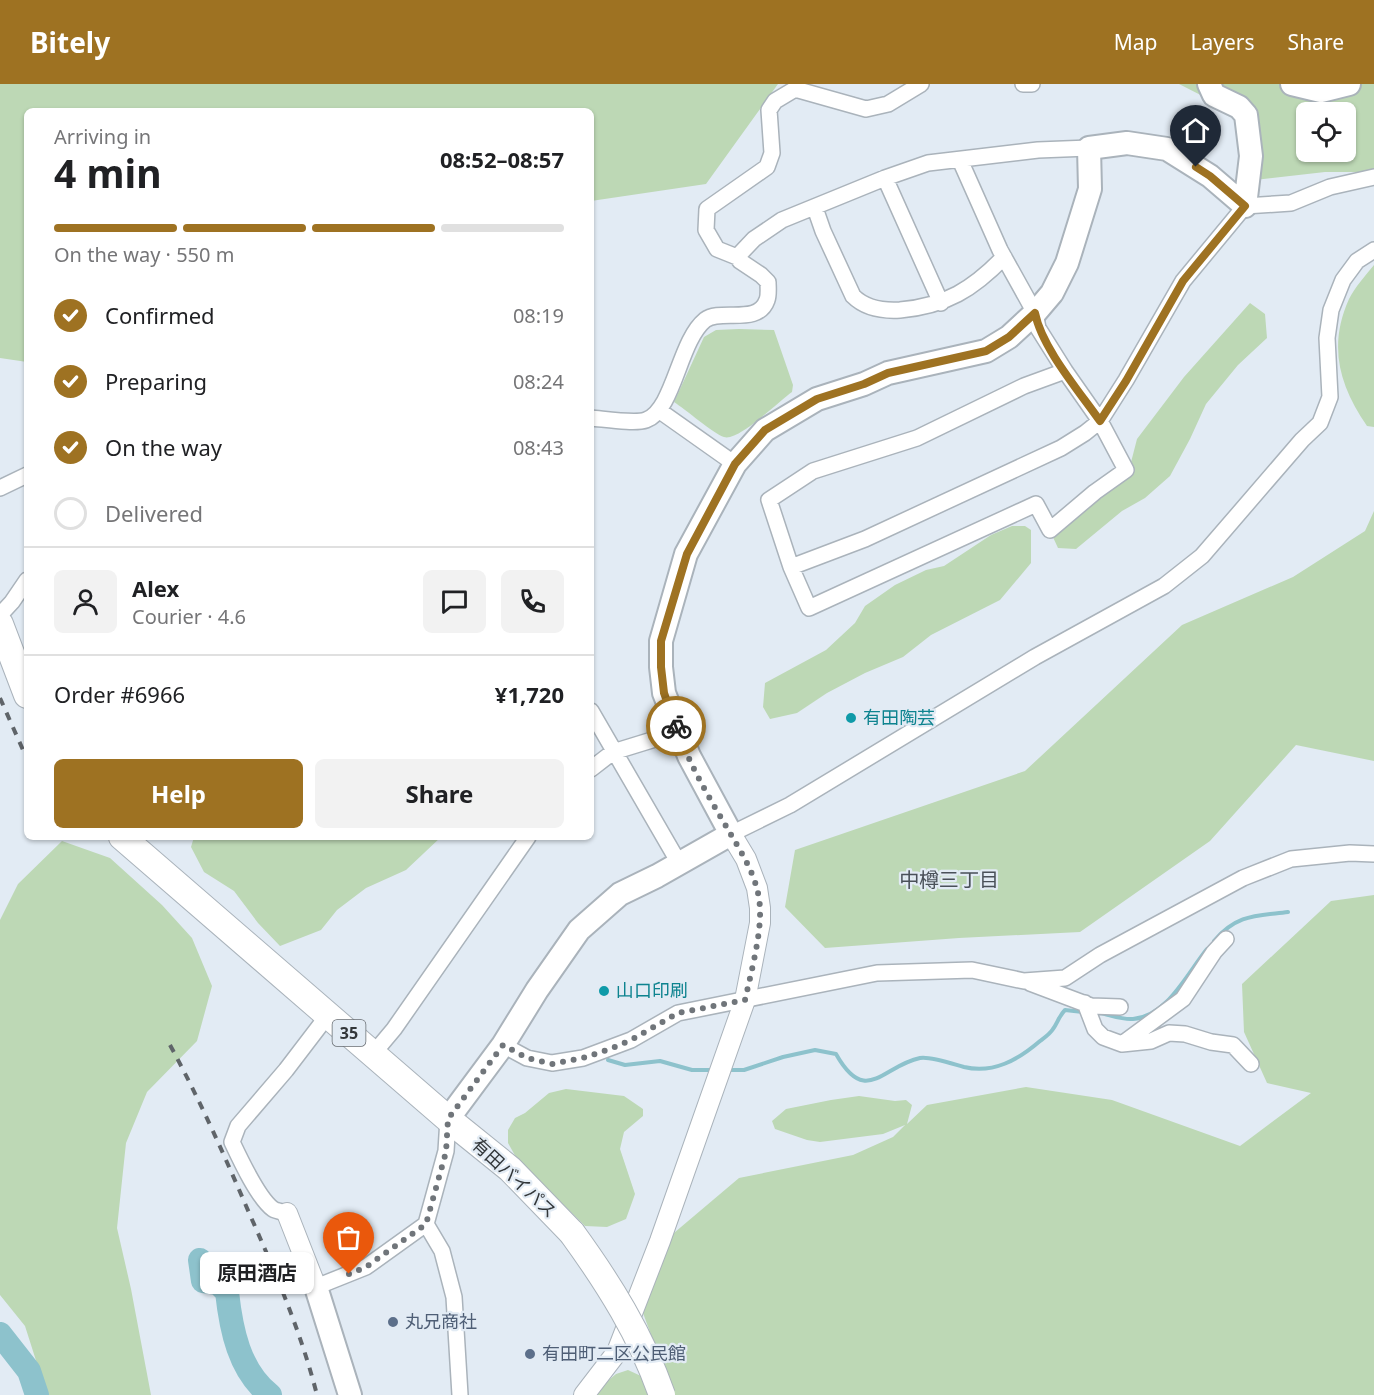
<!DOCTYPE html>
<html lang="en">
<head>
<meta charset="utf-8">
<style>
	:root { --surface:#fff; --page:#f2f2f2; --text:#202124; --muted:#757577; --line:#e0e0e0; --accent:#9e7222 }
	body { margin:0; font-family:"Noto Sans","Noto Sans JP",sans-serif; background:var(--page); color:var(--text); height:100vh; display:flex; flex-direction:column; font-size:22px; white-space:nowrap }
	* { box-sizing:border-box; margin:0 }
	p { font-size:20px; color:var(--muted) }
	.icon { flex:none; width:33px; height:33px; fill:none; stroke:currentColor; stroke-width:2; stroke-linecap:round; stroke-linejoin:round }
	.map { position:relative; flex:1; overflow:hidden }
	.drawer { position:absolute; left:24px; top:24px; width:570px; height:732px; display:flex; flex-direction:column; background:var(--surface); border-radius:9px; box-shadow:0 2px 4px #0004 }
	.drawer>* { flex:none }
	.tools { position:absolute; left:1296px; top:18px; display:grid; gap:12px }
	.tools a { display:grid; place-items:center; width:60px; height:60px; border-radius:9px; background:var(--surface); box-shadow:0 2px 4px #0004; font-size:30px }
	.pin { position:absolute; display:grid; place-items:center; width:51px; height:51px; color:#fff; margin:-62px -26px; border-radius:50% 50% 50% 0; rotate:-45deg; box-shadow:0 0 6px #0007 }
	.pin .icon { rotate:45deg }
	.courier { position:absolute; display:grid; place-items:center; width:60px; height:60px; margin:-30px; border:4px solid #9e7222; border-radius:50%; background:#fff; color:#222; box-shadow:0 2px 8px #0007 }
	.bubble { position:absolute; height:42px; border-radius:9px; background:var(--surface); box-shadow:0 2px 4px #0004; font-size:20px; font-weight:700; line-height:42px; text-align:center }
	.head em { font-style:normal; font-weight:700 }
	.head div { display:flex; flex-direction:column-reverse }
	.head { display:flex; align-items:center; justify-content:space-between; height:102px; padding:0 30px }
	h1 { font-size:39px; font-weight:700; line-height:45px }
	.bar { display:grid; grid-template-columns:repeat(4,1fr); gap:9px 6px; align-content:center; height:72px; padding:0 30px }
	.bar i { height:8px; border-radius:4px; background:var(--line) }
	.bar .on { background:var(--accent) }
	.bar p { grid-column:span 4 }
	.line { display:flex; align-items:center; gap:15px; padding:0 30px; border-top:2px solid var(--line) }
	.line div { flex:1 }
	.round { display:grid; place-items:center; flex:none; width:63px; height:63px; border-radius:9px; background:var(--page) }
	ol { padding:0 30px; list-style:none }
	li { display:flex; align-items:center; gap:18px; height:66px }
	li p { margin-inline-start:auto }
	li .icon { padding:6px; border-radius:50%; background:var(--accent); color:#fff; stroke-width:4 }
	li:last-child { color:var(--muted) }
	li i { width:33px; height:33px; border:3px solid var(--line); border-radius:50% }
	.cta { display:flex; gap:12px; margin-top:auto; padding:12px 30px }
	.cta a { flex:1; height:69px; border-radius:9px; background:var(--accent); color:#fff; font-size:24px; font-weight:700; line-height:69px; text-align:center }
	.cta a+a { background:var(--page); color:var(--text) }
	header { display:flex; align-items:center; gap:36px; box-sizing:border-box; height:84px; padding:0 30px; background:var(--accent); color:#fff }
	header strong { font-size:28px }
	nav { display:flex; gap:33px; margin-inline-start:auto; font-size:21px }
	.map>svg:first-child { display:block }
	.green { fill:#bdd8b5; fill-rule:evenodd }
	.lines { fill:none; stroke-linecap:round; stroke-linejoin:round }
	.stream { stroke:#8dc2cc; stroke-width:4 }
	.river { stroke:#8dc2cc; stroke-width:24 }
	.minor-casing { stroke:#aab3bb; stroke-width:18 }
	.tertiary-casing { stroke:#aab3bb; stroke-width:22 }
	.secondary-casing { stroke:#aab3bb; stroke-width:26 }
	.trunk-casing { stroke:#aab3bb; stroke-width:28 }
	.minor { stroke:#fff; stroke-width:15 }
	.tertiary { stroke:#fff; stroke-width:20 }
	.secondary { stroke:#fff; stroke-width:22 }
	.trunk { stroke:#fff; stroke-width:26 }
	.rail { stroke:#5f6469; stroke-width:4; stroke-dasharray:8 8; stroke-linecap:butt }
	.trunk-bridge-casing { stroke:#aab3bb; stroke-width:28; stroke-linecap:butt }
	.trunk-bridge { stroke:#fff; stroke-width:26 }
	.done { stroke:#70757a; stroke-width:6; stroke-dasharray:0 10.8 }
	.route { stroke:#9e7222; stroke-width:8 }
	.culture-dot { fill:#0f9aa8; stroke:#e2ebf4; stroke-width:2 }
	.service-dot { fill:#5c6f8a; stroke:#e2ebf4; stroke-width:2 }
	.labels { text-anchor:middle; stroke-width:4.5; stroke-linejoin:round; paint-order:stroke }
	.shield { fill:#e2ebf4; stroke:#676c71; stroke-width:1.5 }
	.shield-label { font-size:16px; font-weight:bold; fill:#323639 }
	.culture-label { font-size:18px; fill:#0d838f; stroke:#e2ebf4; text-anchor:start }
	.street-label { font-size:18px; fill:#323639; stroke:#e2ebf4 }
	.service-label { font-size:18px; fill:#4e5e75; stroke:#e2ebf4; text-anchor:start }
	.neighbourhood-label { font-size:20px; fill:#4a5159; stroke:#e2ebf4 }
</style>
</head>
<body>
<header>
<strong>Bitely</strong>
<nav><a>Map</a><a>Layers</a><a>Share</a></nav>
</header>
<div class="map">
<svg width="1374" height="1311" viewBox="0 0 1374 1311">
	<rect width="100%" height="100%" fill="#e2ebf4"/>
	<path class="green" d="M0 0H778L706 100 591 117V27H27V278L0 274Z
		M1179 0H1374V88H1325L1255 96 1260 54 1228 25ZM1306 28H1346V68H1306Z
		M1374 181V343L1367 342C1339 301 1328 262 1349 215 1355 203 1366 191 1374 181Z
		M1250 219 1265 230 1267 254 1238 281 1206 320 1190 355 1170 392 1145 414 1122 427 1076 465 1058 464 1052 451 1129 386 1137 355 1184 293Z
		M739 245 774 246 793 301 792 308C779 317 738 358 724 353 714 350 685 325 674 318L704 253 716 246Z
		M1374 427V677L1296 661 1210 757 1080 848 959 854 825 864 785 823 795 766 1025 687 1182 541 1293 493 1365 447Z
		M1012 442H1025L1031 446V479L1000 516 931 551 903 573 865 589 827 609 797 629 770 635 763 623 765 599 826 566 855 539 865 522 895 501 926 486 944 482 991 451Z
		M194 753H441L406 786 366 804 337 826 321 846 280 862 258 839 234 807 204 788 191 763Z
		M62 757 110 774 162 821 192 854 212 902 197 957 147 1008 126 1059 117 1144 131 1205 151 1311H47L25 1242 0 1211V836L18 800Z
		M1374 811V1311H673L643 1229 668 1154 739 1094 853 1071 893 1053 905 1041 883 1050 820 1058 807 1056 775 1045 772 1037 786 1025 831 1016 859 1012 895 1017 906 1016 912 1021 907 1040 927 1021 1026 1003 1112 1016 1240 1062 1311 1009 1267 999 1244 948 1242 900 1331 817Z
		M566 1005 624 1012 643 1025V1032L624 1048 620 1065 635 1110 626 1135 607 1143 585 1142 517 1075 508 1059V1046L515 1034 525 1029 549 1009Z
		M628 1286 641 1292 651 1311H591L616 1290Z"/>
	<g class="lines">
		<path class="stream" d="M1214 857C1237 830 1256 832 1288 828
			M1100 929C1110 931 1123 936 1133 935 1167 933 1188 888 1207 865
			M608 976 625 981 660 977 692 986H712
			M726 986H744L783 973 815 966 836 970C866 1023 882 982 920 974 930 972 953 980 964 983 993 990 1018 976 1040 957 1044 954 1050 950 1053 945 1058 938 1059 932 1065 926L1083 928"/>
		<path class="river" d="M200 1176 203 1197 218 1199 227 1208C231 1245 239 1287 270 1311
			M0 1250 29 1287 37 1311"/>
		<g class="minor-casing">
			<path id="minor" d="M1023 0H1032
				M885 94 941 219
				M815 124 823 147 853 212C866 225 883 227 900 226 946 222 973 205 1004 173
				M737 173 754 155 782 136 885 94 928 79 1038 66 1089 64
				M1065 287 1024 302 917 354 813 387 769 416 791 483 865 455 1061 364 1085 349 1100 337 1126 296 1183 197 1245 122 1291 119 1330 103 1374 93
				M660 327 735 380
				M591 334C604 335 635 340 646 336 674 326 679 257 705 236 721 224 758 242 767 216 769 211 768 203 768 198L761 191 740 177 737 173 717 165 706 146 707 125 767 83 772 69 769 26 775 17 795 5 866 25 888 20 921 0
				M0 404 27 391
				M791 483 809 524 1036 420 1050 446 1095 408 1126 386 1100 337 1065 287 1038 244 1035 229 1000 166 960 76
				M0 531 12 518 27 496
				M591 627 679 779
				M591 685 613 668 678 648
				M731 750 790 721 1035 573 1164 502 1202 472 1302 356 1320 339 1330 313 1327 254 1331 226 1343 196 1357 177 1374 166
				M1030 899 1091 922 1120 923
				M1085 919 1095 945 1103 953 1122 960 1151 957 1169 949 1185 950 1211 958 1233 961 1251 980
				M1122 960 1183 915 1214 868 1226 855
				M503 961 527 974 552 979 583 974 631 956 678 929 877 889 972 886 1024 897 1065 894 1100 871 1243 794 1291 775 1350 769 1374 770
				M373 970 394 945 528 753
				M448 1035 446 1067 426 1140 442 1167 454 1213 460 1311
				M287 1129C283 1128 276 1127 273 1125 258 1114 240 1075 232 1058L238 1042 286 986 328 931
				M316 1203 366 1183 426 1140"/>
		</g>
		<g class="tertiary-casing">
			<path id="tertiary" d="M287 1129 316 1203
				M584 1311 617 1268 660 1157 745 916 760 839V824L757 804 746 775 731 750"/>
		</g>
		<g class="secondary-casing">
			<path id="secondary" d="M1209 0 1214 11 1239 23 1246 31 1251 72 1245 122
				M1292 0 1321 7 1349 0
				M448 1035 503 961 537 906 579 846 620 810 657 792 731 750 689 672 664 609 661 583V557L686 470 735 380 765 346 817 315 864 300 888 289 986 267 1009 253 1035 229 1052 209 1067 179 1090 105 1089 64 1127 59 1167 65 1210 92 1245 122
				M316 1203 350 1311"/>
		</g>
		<g class="trunk-casing">
			<path id="trunk" d="M0 540 27 611
				M122 753 448 1035 510 1085 572 1149"/>
		</g>
		<use href="#minor" class="minor"/>
		<use href="#tertiary" class="tertiary"/>
		<use href="#secondary" class="secondary"/>
		<use href="#trunk" class="trunk"/>
		<path class="rail" d="M0 614 27 675
			M170 961C200 1016 225 1073 250 1131 276 1190 301 1248 317 1311"/>
		<g class="trunk-bridge-casing">
			<path id="trunk-bridge" d="M572 1149C609 1200 641 1251 662 1311"/>
		</g>
		<use href="#trunk-bridge" class="trunk-bridge"/>
	</g>
	<g class="lines">
		<path class="done" d="M349 1190 366 1183 426 1140 446 1068 448 1035 503 961 527 974 552 980 583 974 610 965 631 956 678 929 745 916C751 889 761 852 760 825 759 796 744 773 730 749 710 715 688 679 676 642"/>
		<path class="route" d="M676 642 664 609 661 583V557L687 470 735 380 765 346 817 315 864 300 888 289 986 267 1009 253 1035 229C1042 264 1079 307 1100 337L1126 297 1183 197 1245 122 1210 92 1196 83"/>
	</g>
	<g class="culture-dot">
		<circle cx="851" cy="634" r="6"/>
		<circle cx="604" cy="907" r="6"/>
	</g>
	<g class="service-dot">
		<circle cx="393" cy="1238" r="6"/>
		<circle cx="530" cy="1270" r="6"/>
	</g>
	<g class="labels">
		<rect class="shield" x="332.5" y="936" width="33" height="26" rx="4.5"/>
		<g class="shield-label">
			<text x="349" y="955">35</text>
		</g>
		<g class="culture-label">
			<text x="863" y="640">有田陶芸</text>
			<text x="616" y="913">山口印刷</text>
		</g>
		<g class="street-label">
			<text transform="translate(514 1094) rotate(43)" y="6">有田バイパス</text>
		</g>
		<g class="service-label">
			<text x="405" y="1244">丸兄商社</text>
			<text x="542" y="1276">有田町二区公民館</text>
		</g>
		<g class="neighbourhood-label">
			<text x="949" y="803">中樽三丁目</text>
		</g>
	</g>
</svg>
<div class="tools">
<a><svg class="icon" aria-label="locate" viewBox="0 0 24 24"><circle cx="12" cy="12" r="6"/><path d="M12 2v4M12 18v4M2 12h4M18 12h4"/></svg></a>
</div>
<div class="pin" style="left:349px;top:1190px;background:#ea580c"><svg class="icon" aria-label="bag" viewBox="0 0 24 24"><path d="M5 8h14l-1 12H6zM9 8a3 3 0 0 1 6 0"/></svg></div>
<div class="pin" style="left:1196px;top:83px;background:#1f2937"><svg class="icon" aria-label="home" viewBox="0 0 24 24"><path d="M3 11l9-7 9 7M6 9v11h12V9"/></svg></div>
<div class="courier" style="left:676px;top:642px"><svg class="icon" aria-label="bike" viewBox="0 0 24 24"><circle cx="6" cy="16" r="4"/><circle cx="18" cy="16" r="4"/><path d="M6 16l4-8h5l3 8M10 8l3 8H6M13 5h3"/></svg></div>
<div class="bubble" style="left:200px;top:1168px;width:114px">原田酒店</div>
<section class="drawer">
<div class="head"><div><h1>4 min</h1><p>Arriving in</p></div><em>08:52–08:57</em></div>
<div class="bar"><i class="on"></i><i class="on"></i><i class="on"></i><i></i><p>On the way · 550 m</p></div>
<ol>
<li><svg class="icon" aria-label="check" viewBox="0 0 24 24"><path d="M5 12l5 5 9-10"/></svg>Confirmed<p>08:19</p></li>
<li><svg class="icon" aria-label="check" viewBox="0 0 24 24"><path d="M5 12l5 5 9-10"/></svg>Preparing<p>08:24</p></li>
<li><svg class="icon" aria-label="check" viewBox="0 0 24 24"><path d="M5 12l5 5 9-10"/></svg>On the way<p>08:43</p></li>
<li><i></i>Delivered</li>
</ol>
<div class="line" style="height:108px"><a class="round"><svg class="icon" aria-label="person" viewBox="0 0 24 24"><circle cx="12" cy="8" r="4"/><path d="M4 21q1-7 8-7t8 7"/></svg></a><div><b>Alex</b><p>Courier · 4.6</p></div><a class="round"><svg class="icon" aria-label="chat" viewBox="0 0 24 24"><path d="M4 5h16v11H9l-5 4z"/></svg></a><a class="round"><svg class="icon" aria-label="phone" viewBox="0 0 24 24"><path d="M5 4h4l2 5-3 2q2 4 5 5l2-3 5 2v4C11 20 4 13 5 4z"/></svg></a></div>
<div class="line" style="height:78px"><div>Order #6966</div><b>¥1,720</b></div>
<div class="cta"><a>Help</a><a>Share</a></div>
</section>
</div>
</body>
</html>
